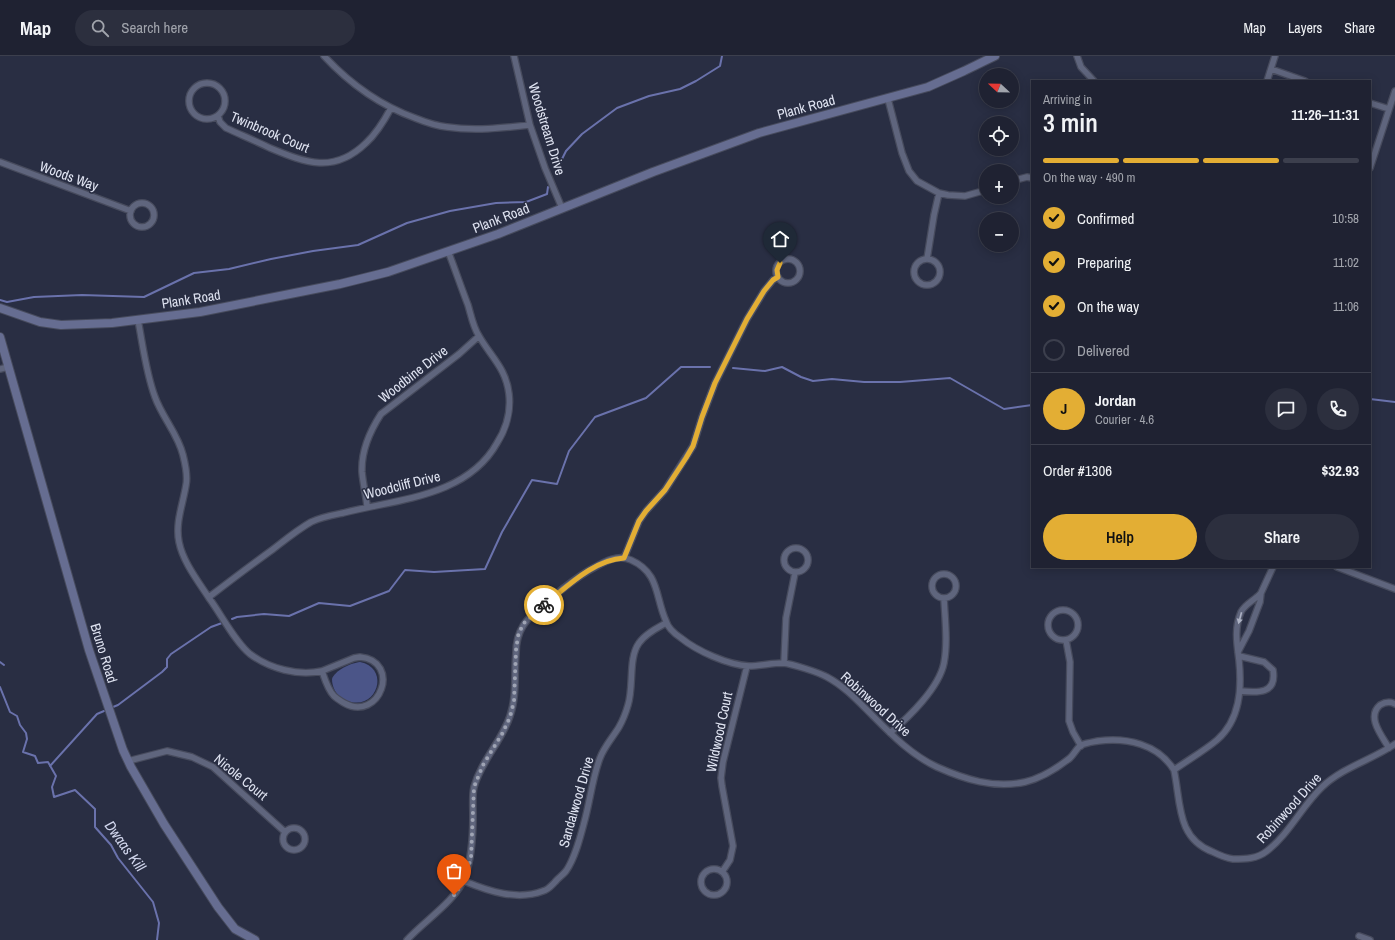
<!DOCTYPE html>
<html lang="en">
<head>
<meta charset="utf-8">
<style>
	:root { --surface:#1f2232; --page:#2c2f3e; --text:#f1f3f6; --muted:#a1a4ac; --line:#3c3f4d; --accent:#e3ae34 }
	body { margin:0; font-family:"Archivo Narrow",sans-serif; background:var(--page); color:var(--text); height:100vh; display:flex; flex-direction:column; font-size:15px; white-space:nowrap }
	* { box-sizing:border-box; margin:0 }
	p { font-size:13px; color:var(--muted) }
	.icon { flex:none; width:22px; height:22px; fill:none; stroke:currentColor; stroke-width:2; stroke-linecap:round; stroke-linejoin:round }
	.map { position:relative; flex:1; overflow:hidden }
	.details { position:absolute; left:1031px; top:24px; width:340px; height:488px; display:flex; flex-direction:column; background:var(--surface); border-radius:0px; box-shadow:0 2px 10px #0003,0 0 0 1px var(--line) }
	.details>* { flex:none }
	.needle { width:26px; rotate:292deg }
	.buttons { position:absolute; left:979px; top:12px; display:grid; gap:8px }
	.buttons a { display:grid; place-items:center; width:40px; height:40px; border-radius:50%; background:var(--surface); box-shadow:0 2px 10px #0003,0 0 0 1px var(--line); font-size:20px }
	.pin { position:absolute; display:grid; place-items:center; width:34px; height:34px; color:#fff; margin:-41px -17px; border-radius:50% 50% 50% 0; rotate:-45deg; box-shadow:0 0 4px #0007 }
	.pin .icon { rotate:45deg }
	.courier { position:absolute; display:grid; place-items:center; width:40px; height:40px; margin:-20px; border:3px solid #e3ae34; border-radius:50%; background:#fff; color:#222; box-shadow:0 1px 5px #0007 }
	.headline em { font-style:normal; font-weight:600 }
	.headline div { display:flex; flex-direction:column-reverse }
	.headline { display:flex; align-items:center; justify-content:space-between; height:68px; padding:0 12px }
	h1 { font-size:26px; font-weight:600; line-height:30px }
	.bar { display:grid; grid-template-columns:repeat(4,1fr); gap:6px 4px; align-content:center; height:48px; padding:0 12px }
	.bar i { height:5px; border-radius:3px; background:var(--line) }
	.bar .active { background:var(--accent) }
	.bar p { grid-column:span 4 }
	.line { display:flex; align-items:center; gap:10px; padding:0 12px; border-top:1px solid var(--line) }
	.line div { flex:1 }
	.round { display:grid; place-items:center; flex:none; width:42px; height:42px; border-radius:21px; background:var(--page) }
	ol { padding:0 12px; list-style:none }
	li { display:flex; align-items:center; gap:12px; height:44px }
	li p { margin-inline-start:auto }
	li .icon { padding:4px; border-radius:50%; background:var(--accent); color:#111; stroke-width:4 }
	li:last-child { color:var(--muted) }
	li i { width:22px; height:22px; border:2px solid var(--line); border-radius:50% }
	.action { display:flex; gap:8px; margin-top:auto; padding:8px 12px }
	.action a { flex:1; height:46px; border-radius:24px; background:var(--accent); color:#111; font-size:16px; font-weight:600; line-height:46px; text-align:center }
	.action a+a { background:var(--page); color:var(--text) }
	header { display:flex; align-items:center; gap:24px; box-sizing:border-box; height:56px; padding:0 20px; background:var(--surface); border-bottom:1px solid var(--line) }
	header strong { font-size:19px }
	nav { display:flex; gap:22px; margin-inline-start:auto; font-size:14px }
	.search { width:280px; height:36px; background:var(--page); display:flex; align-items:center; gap:10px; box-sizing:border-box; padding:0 14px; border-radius:22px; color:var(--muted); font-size:15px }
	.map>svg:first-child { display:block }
	.green { fill:#4b5588 }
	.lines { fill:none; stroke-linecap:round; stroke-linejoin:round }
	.stream { stroke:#6a72ac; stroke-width:2 }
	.street-casing { stroke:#474b5d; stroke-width:8 }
	.secondary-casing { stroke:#474b5d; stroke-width:10 }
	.street { stroke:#5f657d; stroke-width:5.5 }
	.secondary { stroke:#666d91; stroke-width:8 }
	.oneway { fill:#acb1c3 }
	.done { stroke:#9fa4b4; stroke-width:4; stroke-dasharray:0 7.2 }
	.route { stroke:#e3ae34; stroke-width:5 }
	.labels { text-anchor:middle; stroke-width:3; stroke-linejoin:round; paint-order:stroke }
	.street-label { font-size:14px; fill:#dfe3f1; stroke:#292e43 }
	.water-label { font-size:15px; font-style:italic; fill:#d1d6ed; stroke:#292e43 }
</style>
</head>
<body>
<header>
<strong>Map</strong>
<div class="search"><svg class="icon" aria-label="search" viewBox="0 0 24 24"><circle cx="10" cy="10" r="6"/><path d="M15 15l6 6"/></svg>Search here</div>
<nav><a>Map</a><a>Layers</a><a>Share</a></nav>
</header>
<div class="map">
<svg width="1395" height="884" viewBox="0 0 1395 884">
	<rect width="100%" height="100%" fill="#292e43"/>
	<path class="green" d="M360 606C392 612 376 660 343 643 336 639 332 631 332 623 335 614 351 607 360 606Z"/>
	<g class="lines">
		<path class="stream" d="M558 111 566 95 582 78 617 52 649 40 680 33 696 25 720 10 722 0
			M0 244 7 246 34 241 82 239 144 241 194 217 229 213 271 203 313 195 358 189 407 167 450 155 496 147 526 146 547 138 548 131
			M733 312 765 315 782 311 801 321 813 325 832 323 864 326H900L950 322 1004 353 1032 349
			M1370 343 1395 346
			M232 563 237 561 264 558 289 560 319 547 350 550 389 535 405 514 434 516 485 513 502 476 532 424 557 428 569 395 595 361 646 342 681 311H710
			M0 606 4 609
			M0 631 10 656 17 660 20 669 26 677 27 683 23 696 35 700 38 707 48 706 56 720 52 731 54 741 75 734 95 753V771L111 789 118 802 153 846 159 867 157 884
			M113 651 118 649 162 616 167 611V603L171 598 211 571 222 567
			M50 710 97 658 104 655"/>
		<g class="street-casing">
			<path id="street" d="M324 0C350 28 379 49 415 62 425 66 436 70 447 71 475 75 502 72 530 69
				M514 0 530 69 545 112 562 152
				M1077 0 1081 11 1094 25
				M1271 13 1305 25
				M1267 25 1275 0
				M189 45a18 18 0 1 1 36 0a18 18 0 1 1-36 0Z
				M888 43 902 97 909 115 917 125 939 137 948 139 965 140 986 134
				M1370 47 1389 53
				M218 60 220 66 226 72C241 79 256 85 270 92 306 107 334 118 366 87 377 77 384 65 391 52
				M0 106 131 155
				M1370 112 1395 35
				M1012 125 1027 121 1032 122
				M130 159a12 12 0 1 1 24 0a12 12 0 1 1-24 0Z
				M927 203 934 159 939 137
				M776 215a12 12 0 1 1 24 0a12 12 0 1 1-24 0Z
				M914 216a13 13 0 1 1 26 0a13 13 0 1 1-26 0Z
				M138 264C143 290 146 317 155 341 162 361 178 378 183 399 185 407 188 420 186 429 183 448 175 467 179 486 183 506 198 525 209 542 221 558 235 586 250 598 270 613 298 620 322 615
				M0 313 8 311
				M367 450C366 439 363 428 362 416 361 395 370 375 381 358L459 298 479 280
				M784 504a12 12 0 1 1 24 0a12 12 0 1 1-24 0Z
				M624 502 639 465 646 455 665 434 693 390 702 361 715 327 747 263 764 235 773 224 778 221
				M1337 511 1395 533
				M932 530a12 12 0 1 1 24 0a12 12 0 1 1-24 0Z
				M209 541C230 525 251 509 272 494 285 484 297 474 311 466 321 461 333 459 343 457 397 443 467 441 497 387 506 373 511 355 509 338 506 312 491 301 479 280 473 271 471 259 468 249 461 231 455 213 448 195
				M1048 569a15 15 0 1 1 30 0a15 15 0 1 1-30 0Z
				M1066 584 1070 606 1069 665 1073 676 1081 690
				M1238 596 1249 575 1260 546 1261 537 1273 511
				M1239 600 1264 606 1273 614C1277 638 1258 637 1240 635
				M360 601C402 605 380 667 344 647 341 645 337 643 334 640 328 634 325 624 322 615L354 602Z
				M784 607 786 562 795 517
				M890 677C909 661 939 632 944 607 948 586 945 564 944 542
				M1389 692C1382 680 1366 661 1380 649 1385 646 1390 645 1395 648
				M128 705 167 695 192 701 213 711 285 776
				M1174 714C1188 704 1204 695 1217 684 1240 664 1242 633 1239 604 1237 588 1234 572 1241 556 1245 548 1255 544 1261 537
				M283 783a11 11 0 1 1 22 0a11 11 0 1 1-22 0Z
				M701 826a13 13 0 1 1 26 0a13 13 0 1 1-26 0Z
				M722 816 730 804 733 790 722 730 721 722 723 706 747 610
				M464 825C488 835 517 845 543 835 548 834 552 829 555 826 558 822 563 819 566 815 575 802 580 782 584 767 590 746 592 723 600 702 604 691 613 681 619 671 623 664 626 656 628 649 634 630 628 602 639 587 645 578 657 572 666 567
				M1359 880 1370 884
				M407 884C424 865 456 845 465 821 472 801 473 781 473 760 473 750 472 740 474 731 481 705 502 685 510 660 517 640 514 618 516 597 516 588 518 578 523 570 531 556 573 524 588 515 601 508 616 497 631 504 660 517 655 541 666 565 668 572 675 578 681 582 697 595 728 609 749 610 760 610 772 607 783 607 792 608 818 616 827 621 842 629 854 641 866 653 887 674 909 698 937 711 964 723 994 733 1025 726 1042 722 1056 713 1070 702 1074 698 1077 692 1081 689 1086 687 1093 686 1098 685 1126 681 1158 688 1174 714 1181 746 1176 782 1213 796 1219 799 1226 802 1233 803 1245 803 1257 803 1267 795 1289 778 1302 750 1322 731 1343 711 1372 704 1395 688"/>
		</g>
		<g class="secondary-casing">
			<path id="secondary" d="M0 252 40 266 61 269 112 267 200 256 340 228 388 216 498 178 653 116 759 77 928 31 964 15 995 0
				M0 281 89 594 123 694 131 711 164 768 218 851 235 873 255 884"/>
		</g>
		<use href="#street" class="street"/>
		<use href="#secondary" class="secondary"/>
	</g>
	<defs><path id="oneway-solid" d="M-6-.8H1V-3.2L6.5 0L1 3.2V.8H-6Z"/></defs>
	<use class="oneway" href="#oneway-solid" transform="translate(1240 562) rotate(105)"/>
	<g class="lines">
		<path class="done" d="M454 839 464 825 471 802 474 731 483 709 502 678 510 661 514 645 516 594 518 580 523 568 544 549"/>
		<path class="route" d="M544 549C568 530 593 504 624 502L639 465 646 455 665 434 686 402 693 390 702 361 715 327 747 263 764 235 773 224 778 221 777 214 780 207"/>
	</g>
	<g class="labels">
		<g class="street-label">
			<text transform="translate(806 51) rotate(-15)" y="5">Plank Road</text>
			<text transform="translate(547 73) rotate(73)" y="5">Woodstream Drive</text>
			<text transform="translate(270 76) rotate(23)" y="5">Twinbrook Court</text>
			<text transform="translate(69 120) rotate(20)" y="5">Woods Way</text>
			<text transform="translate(501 162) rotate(-21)" y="5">Plank Road</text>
			<text transform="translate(191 243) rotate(-9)" y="5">Plank Road</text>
			<text transform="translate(413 318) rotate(-38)" y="5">Woodbine Drive</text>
			<text transform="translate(402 429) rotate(-14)" y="5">Woodcliff Drive</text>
			<text transform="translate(104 597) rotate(73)" y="5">Bruno Road</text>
			<text transform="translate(876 648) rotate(42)" y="5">Robinwood Drive</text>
			<text transform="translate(719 676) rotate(-78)" y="5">Wildwood Court</text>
			<text transform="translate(241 721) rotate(39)" y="5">Nicole Court</text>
			<text transform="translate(576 746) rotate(-74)" y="5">Sandalwood Drive</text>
			<text transform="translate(1289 752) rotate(-48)" y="5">Robinwood Drive</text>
		</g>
		<g class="water-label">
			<text transform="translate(125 790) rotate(54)" y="5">Dwaas Kill</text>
		</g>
	</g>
</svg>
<div class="buttons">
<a><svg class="needle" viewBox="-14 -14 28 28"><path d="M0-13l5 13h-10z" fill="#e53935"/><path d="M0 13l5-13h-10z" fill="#a1a4ac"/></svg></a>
<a><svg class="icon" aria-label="locate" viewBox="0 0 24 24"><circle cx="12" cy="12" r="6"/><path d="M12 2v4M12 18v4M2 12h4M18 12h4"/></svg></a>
<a>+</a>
<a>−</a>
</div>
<div class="pin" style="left:454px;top:839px;background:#ea580c"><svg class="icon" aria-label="bag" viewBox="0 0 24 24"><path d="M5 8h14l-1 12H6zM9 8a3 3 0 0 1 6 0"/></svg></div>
<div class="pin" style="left:780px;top:207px;background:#1f2937"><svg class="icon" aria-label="home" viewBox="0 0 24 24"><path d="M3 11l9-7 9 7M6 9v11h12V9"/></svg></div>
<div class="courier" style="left:544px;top:549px"><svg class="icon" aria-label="bike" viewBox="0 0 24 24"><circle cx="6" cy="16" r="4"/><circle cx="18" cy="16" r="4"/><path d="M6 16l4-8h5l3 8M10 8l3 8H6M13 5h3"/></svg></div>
<section class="details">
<div class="headline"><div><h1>3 min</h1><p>Arriving in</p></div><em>11:26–11:31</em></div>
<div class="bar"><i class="active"></i><i class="active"></i><i class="active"></i><i></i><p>On the way · 490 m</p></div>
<ol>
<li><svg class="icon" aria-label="check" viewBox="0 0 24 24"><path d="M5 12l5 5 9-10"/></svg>Confirmed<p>10:58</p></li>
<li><svg class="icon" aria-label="check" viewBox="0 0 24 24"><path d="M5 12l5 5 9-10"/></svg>Preparing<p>11:02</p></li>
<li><svg class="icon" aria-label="check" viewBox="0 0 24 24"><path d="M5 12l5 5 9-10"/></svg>On the way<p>11:06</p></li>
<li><i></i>Delivered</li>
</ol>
<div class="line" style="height:72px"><b class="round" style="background:var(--accent);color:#111">J</b><div><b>Jordan</b><p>Courier · 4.6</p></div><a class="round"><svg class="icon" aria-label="chat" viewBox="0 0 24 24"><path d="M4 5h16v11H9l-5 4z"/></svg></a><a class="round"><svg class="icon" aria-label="phone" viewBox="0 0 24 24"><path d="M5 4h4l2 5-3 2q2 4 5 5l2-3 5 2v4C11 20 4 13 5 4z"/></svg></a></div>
<div class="line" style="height:52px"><div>Order #1306</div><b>$32.93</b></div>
<div class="action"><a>Help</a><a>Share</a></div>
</section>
</div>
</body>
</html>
